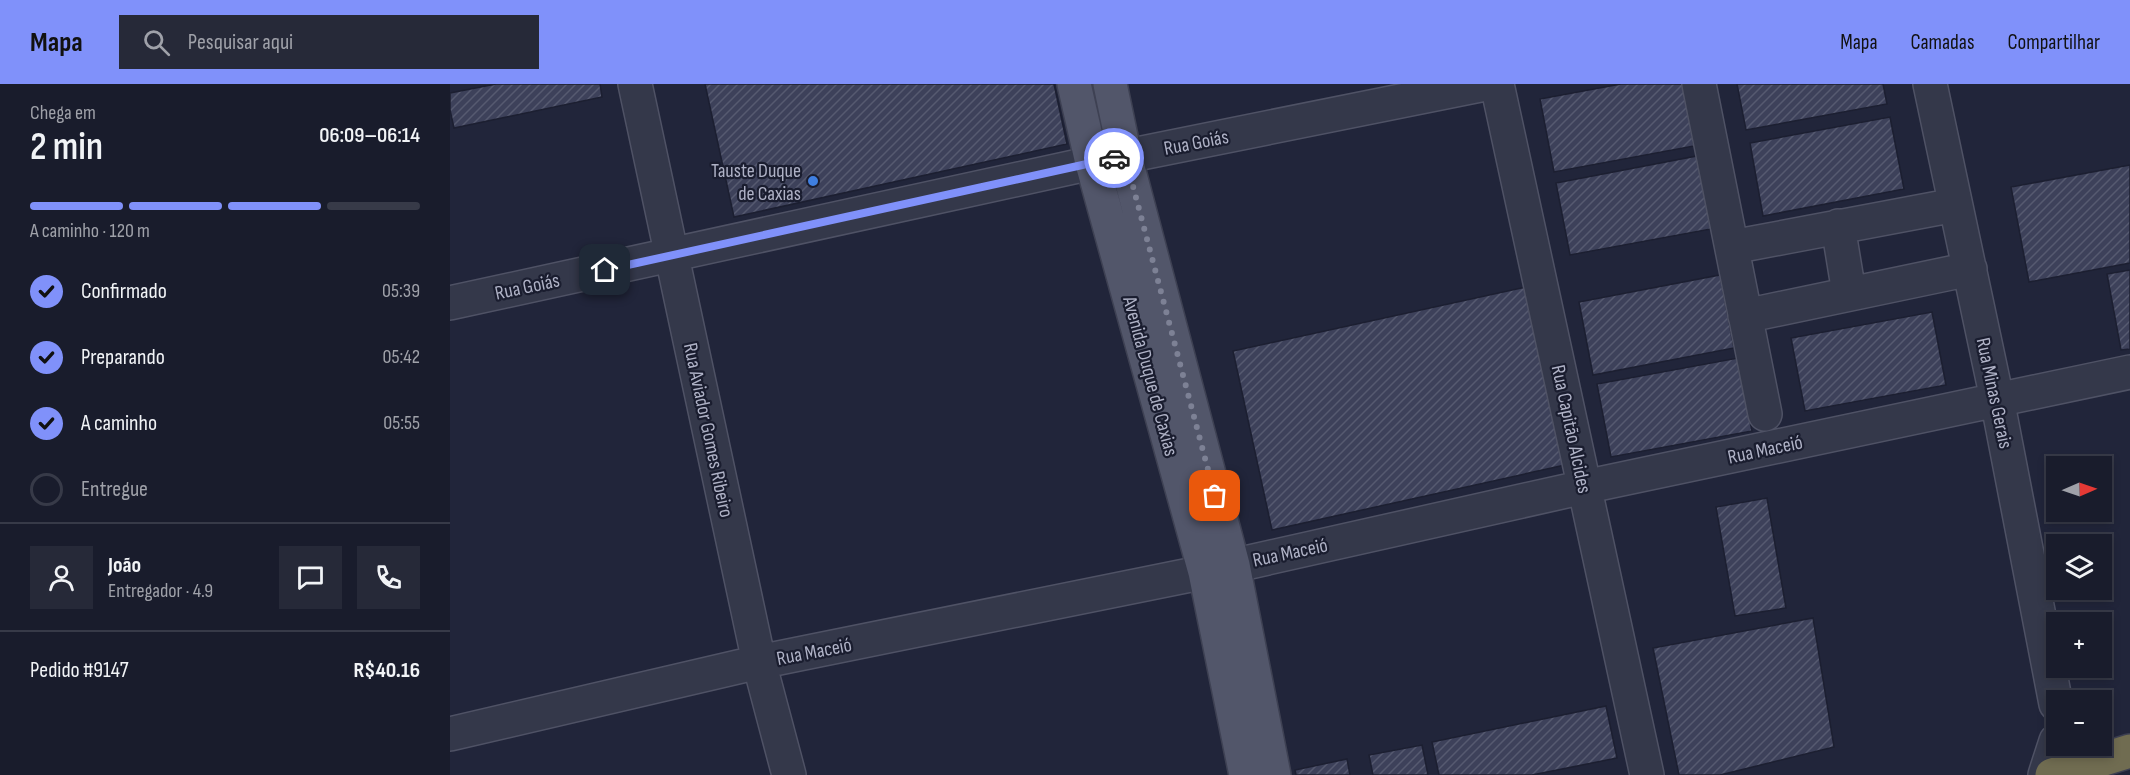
<!DOCTYPE html>
<html lang="pt">
<head>
<meta charset="utf-8">
<style>
	:root { --surface:#191c2c; --page:#262938; --text:#f1f3f6; --muted:#9fa1a9; --line:#373a48; --accent:#8091fa }
	body { margin:0; font-family:"Sofia Sans Condensed",sans-serif; background:var(--page); color:var(--text); height:100vh; display:flex; flex-direction:column; font-size:22px; white-space:nowrap }
	* { box-sizing:border-box; margin:0 }
	p { font-size:20px; color:var(--muted) }
	.icon { flex:none; width:33px; height:33px; fill:none; stroke:currentColor; stroke-width:2; stroke-linecap:round; stroke-linejoin:round }
	.map { position:relative; flex:1; overflow:hidden }
	.details { display:flex; flex-direction:column; background:var(--surface); width:450px }
	.details>* { flex:none }
	.needle { width:39px; rotate:88deg }
	.buttons { position:absolute; left:1596px; top:372px; display:grid; gap:12px }
	.buttons a { display:grid; place-items:center; width:66px; height:66px; border-radius:0px; background:var(--surface); box-shadow:0 3px 9px #0003,0 0 0 2px var(--line); font-size:30px }
	.pin { position:absolute; display:grid; place-items:center; width:51px; height:51px; color:#fff; margin:-26px; border-radius:12px; box-shadow:0 3px 9px #0006 }
	.courier { position:absolute; display:grid; place-items:center; width:60px; height:60px; margin:-30px; border:4px solid #8091fa; border-radius:50%; background:#fff; color:#222; box-shadow:0 2px 8px #0007 }
	.headline em { font-style:normal; font-weight:600 }
	.headline div { display:flex; flex-direction:column-reverse }
	.headline { display:flex; align-items:center; justify-content:space-between; height:102px; padding:0 30px }
	h1 { font-size:39px; font-weight:600; line-height:45px }
	.bar { display:grid; grid-template-columns:repeat(4,1fr); gap:9px 6px; align-content:center; height:72px; padding:0 30px }
	.bar i { height:8px; border-radius:4px; background:var(--line) }
	.bar .active { background:var(--accent) }
	.bar p { grid-column:span 4 }
	.line { display:flex; align-items:center; gap:15px; padding:0 30px; border-top:2px solid var(--line) }
	.line div { flex:1 }
	.round { display:grid; place-items:center; flex:none; width:63px; height:63px; border-radius:0px; background:var(--page) }
	ol { padding:0 30px; list-style:none }
	li { display:flex; align-items:center; gap:18px; height:66px }
	li p { margin-inline-start:auto }
	li .icon { padding:6px; border-radius:50%; background:var(--accent); color:#111; stroke-width:4 }
	li:last-child { color:var(--muted) }
	li i { width:33px; height:33px; border:3px solid var(--line); border-radius:50% }
	header { display:flex; align-items:center; gap:36px; box-sizing:border-box; height:84px; padding:0 30px; background:var(--accent); color:#111 }
	header strong { font-size:28px }
	nav { display:flex; gap:33px; margin-inline-start:auto; font-size:21px }
	.search { width:420px; height:54px; background:var(--page); display:flex; align-items:center; gap:15px; box-sizing:border-box; padding:0 21px; border-radius:0px; color:var(--muted); font-size:22px }
	main { display:flex; flex:1; min-height:0 }
	.map>svg:first-child { display:block }
	.building { fill:url(#building-hatch); stroke:#1c1f31; stroke-width:1.5 }
	.lines { fill:none; stroke-linecap:round; stroke-linejoin:round }
	.minor-casing { stroke:#4f5265; stroke-width:36 }
	.major-casing { stroke:#3e4153; stroke-width:36 }
	.highway-casing { stroke:#3c3f52; stroke-width:36 }
	.minor { stroke:#34384a; stroke-width:33 }
	.major { stroke:#52566a; stroke-width:33 }
	.highway { stroke:#706c51; stroke-width:33 }
	.done { stroke:#7d8195; stroke-width:6; stroke-dasharray:0 10.8 }
	.route { stroke:#8091fa; stroke-width:8 }
	.shop-dot { fill:#3f7fe0; stroke:#1a1d2f; stroke-width:2 }
	.labels { text-anchor:middle; stroke-width:4.5; stroke-linejoin:round; paint-order:stroke }
	.street-label { font-size:20px; fill:#afb2c6; stroke:#1a1d2f }
	.poi-label { font-size:20px; fill:#afb2c6; stroke:#1a1d2f; text-anchor:end }
</style>
</head>
<body>
<header>
<strong>Mapa</strong>
<div class="search"><svg class="icon" aria-label="search" viewBox="0 0 24 24"><circle cx="10" cy="10" r="6"/><path d="M15 15l6 6"/></svg>Pesquisar aqui</div>
<nav><a>Mapa</a><a>Camadas</a><a>Compartilhar</a></nav>
</header>
<main>
<section class="details">
<div class="headline"><div><h1>2 min</h1><p>Chega em</p></div><em>06:09–06:14</em></div>
<div class="bar"><i class="active"></i><i class="active"></i><i class="active"></i><i></i><p>A caminho · 120 m</p></div>
<ol>
<li><svg class="icon" aria-label="check" viewBox="0 0 24 24"><path d="M5 12l5 5 9-10"/></svg>Confirmado<p>05:39</p></li>
<li><svg class="icon" aria-label="check" viewBox="0 0 24 24"><path d="M5 12l5 5 9-10"/></svg>Preparando<p>05:42</p></li>
<li><svg class="icon" aria-label="check" viewBox="0 0 24 24"><path d="M5 12l5 5 9-10"/></svg>A caminho<p>05:55</p></li>
<li><i></i>Entregue</li>
</ol>
<div class="line" style="height:108px"><a class="round"><svg class="icon" aria-label="person" viewBox="0 0 24 24"><circle cx="12" cy="8" r="4"/><path d="M4 21q1-7 8-7t8 7"/></svg></a><div><b>João</b><p>Entregador · 4.9</p></div><a class="round"><svg class="icon" aria-label="chat" viewBox="0 0 24 24"><path d="M4 5h16v11H9l-5 4z"/></svg></a><a class="round"><svg class="icon" aria-label="phone" viewBox="0 0 24 24"><path d="M5 4h4l2 5-3 2q2 4 5 5l2-3 5 2v4C11 20 4 13 5 4z"/></svg></a></div>
<div class="line" style="height:78px"><div>Pedido #9147</div><b>R$40.16</b></div>
</section>
<div class="map">
<svg width="1680" height="691" viewBox="0 0 1680 691">
	<defs>
		<pattern id="building-hatch" width="6" height="6" patternUnits="userSpaceOnUse" patternTransform="scale(1.5)"><rect width="6" height="6" fill="#3d415a"/><path d="M-1 1l2-2M0 6l6-6M5 7l2-2" fill="none" stroke="#565a70"/></pattern>
	</defs>
	<rect width="100%" height="100%" fill="#21253a"/>
	<path class="building" d="M46 0H150L152 13 4 44 0 26V9Z
		M255 0H604L617 60 284 133Z
		M1171 0H1233L1244 62 1104 88 1090 15Z
		M1287 0H1433L1437 20 1296 46Z
		M1440 33 1454 105 1313 132 1300 59Z
		M1247 72 1261 145 1120 171 1106 99Z
		M1680 81V179L1579 198 1561 103Z
		M1680 186V265L1671 266 1657 190Z
		M1270 191 1284 264 1143 291 1129 218Z
		M1076 203 1115 381 822 446 783 267Z
		M1482 228 1496 301 1355 327 1341 254Z
		M1288 274 1302 347 1161 373 1147 300Z
		M1317 414 1336 524 1285 532 1266 423Z
		M1363 534 1384 663 1270 691H1229L1203 564Z
		M1156 622 1167 674 1082 691H989L982 658Z
		M972 661 978 691H923L919 671Z
		M897 675 900 691H846L845 686Z"/>
	<g class="lines">
		<g class="minor-casing">
			<path id="minor" d="M185 0 309 578 339 691
				M1047 0 1197 691
				M1249 0 1315 330
				M1480 0 1547 315 1606 620
				M1388 142 1399 209
				M1282 163 1505 121
				M0 219 642 79 1035 0
				M1295 232 1520 185
				M0 650 309 578 755 488 1134 403 1680 288
				M1595 691 1606 657"/>
		</g>
		<g class="major-casing">
			<path id="major" d="M624 0 642 79 755 488 796 691
				M660 0 675 72 783 481 824 691"/>
		</g>
		<g class="highway-casing">
			<path id="highway" d="M1602 691 1680 667"/>
		</g>
		<use href="#minor" class="minor"/>
		<use href="#major" class="major"/>
		<use href="#highway" class="highway"/>
	</g>
	<g class="lines">
		<path class="done" d="M664 74 675 72 765 412"/>
		<path class="route" d="M155 186 664 74"/>
	</g>
	<circle class="shop-dot" cx="363" cy="97" r="6"/>
	<g class="labels">
		<g class="street-label">
			<text transform="translate(746 58) rotate(-11)" y="7">Rua Goiás</text>
			<text transform="translate(77 202) rotate(-12)" y="7">Rua Goiás</text>
			<text transform="translate(701 292) rotate(75)" y="7">Avenida Duque de Caxias</text>
			<text transform="translate(1545 309) rotate(78)" y="7">Rua Minas Gerais</text>
			<text transform="translate(1122 345) rotate(78)" y="7">Rua Capitão Alcides</text>
			<text transform="translate(259 346) rotate(78)" y="7">Rua Aviador Gomes Ribeiro</text>
			<text transform="translate(1315 365) rotate(-12)" y="7">Rua Maceió</text>
			<text transform="translate(840 468) rotate(-12)" y="7">Rua Maceió</text>
			<text transform="translate(364 567) rotate(-11)" y="7">Rua Maceió</text>
		</g>
		<g class="poi-label">
			<text x="351" y="93">Tauste Duque<tspan x="351" dy="23">de Caxias</tspan></text>
		</g>
	</g>
</svg>
<div class="buttons">
<a><svg class="needle" viewBox="-14 -14 28 28"><path d="M0-13l5 13h-10z" fill="#e53935"/><path d="M0 13l5-13h-10z" fill="#9fa1a9"/></svg></a>
<a><svg class="icon" aria-label="layers" viewBox="0 0 24 24"><path d="M12 4l9 5-9 5-9-5zM3 14l9 5 9-5"/></svg></a>
<a>+</a>
<a>−</a>
</div>
<div class="pin" style="left:765px;top:412px;background:#ea580c"><svg class="icon" aria-label="bag" viewBox="0 0 24 24"><path d="M5 8h14l-1 12H6zM9 8a3 3 0 0 1 6 0"/></svg></div>
<div class="pin" style="left:155px;top:186px;background:#1f2937"><svg class="icon" aria-label="home" viewBox="0 0 24 24"><path d="M3 11l9-7 9 7M6 9v11h12V9"/></svg></div>
<div class="courier" style="left:664px;top:74px"><svg class="icon" aria-label="car" viewBox="0 0 24 24"><path d="M5 17H2v-5l4-1 3-4h7l3 4 3 1v5h-3M9 17h6M6 11h13"/><circle cx="7" cy="17" r="2"/><circle cx="17" cy="17" r="2"/></svg></div>
</div>
</main>
</body>
</html>
